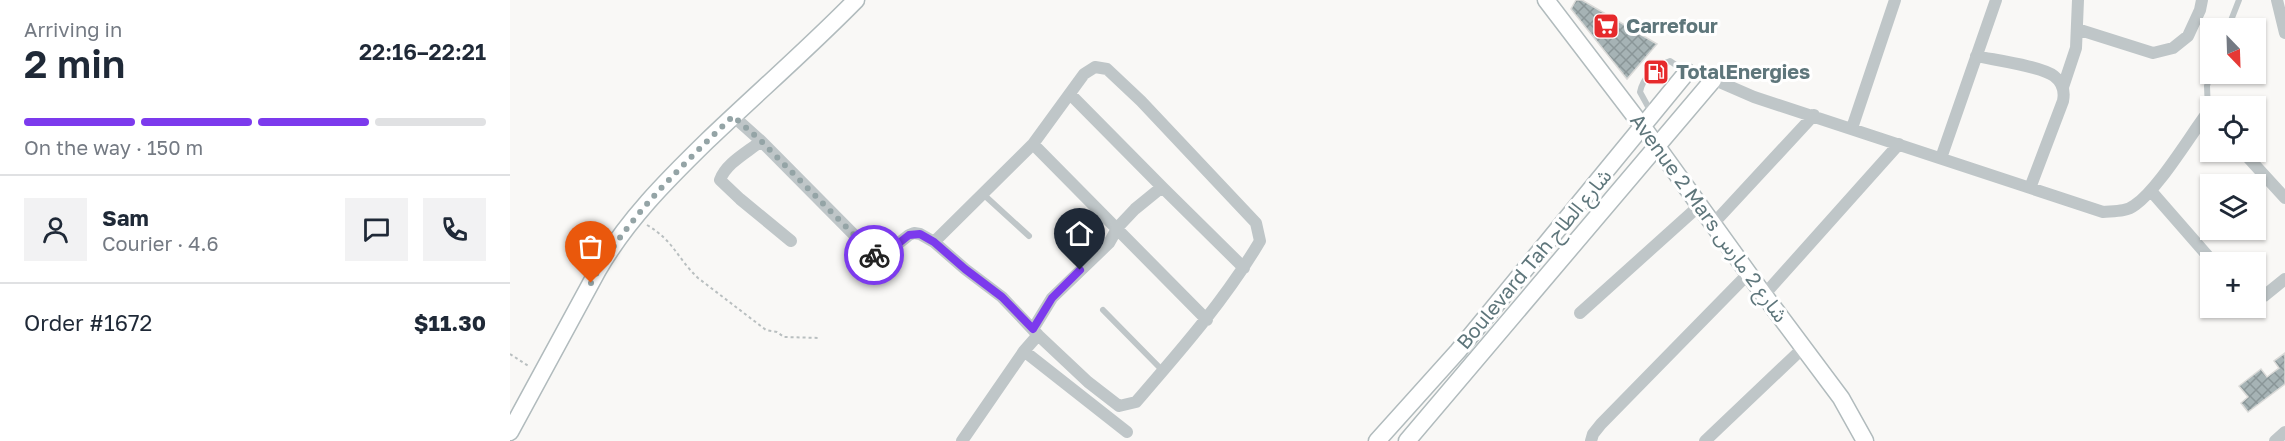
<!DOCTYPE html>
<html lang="en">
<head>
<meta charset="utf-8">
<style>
	:root { --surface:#fff; --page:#f2f2f3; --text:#1f2937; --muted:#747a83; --line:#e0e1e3; --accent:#7c3aed }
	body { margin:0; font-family:"Golos Text","Noto Sans Arabic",sans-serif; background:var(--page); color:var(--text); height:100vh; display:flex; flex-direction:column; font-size:22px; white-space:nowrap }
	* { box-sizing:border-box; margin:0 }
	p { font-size:20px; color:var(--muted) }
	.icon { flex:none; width:33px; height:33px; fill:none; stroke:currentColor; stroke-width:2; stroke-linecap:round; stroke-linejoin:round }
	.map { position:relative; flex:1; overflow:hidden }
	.side { display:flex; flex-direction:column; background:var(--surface); width:510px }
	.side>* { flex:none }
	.needle { width:39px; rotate:157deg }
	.buttons { position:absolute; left:1690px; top:18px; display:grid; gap:12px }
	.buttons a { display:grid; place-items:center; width:66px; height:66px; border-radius:0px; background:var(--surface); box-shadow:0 2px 4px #0004; font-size:30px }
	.pin { position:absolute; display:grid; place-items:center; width:51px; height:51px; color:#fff; margin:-62px -26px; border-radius:50% 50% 50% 0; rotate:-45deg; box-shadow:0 0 6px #0007 }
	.pin .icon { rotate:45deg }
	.courier { position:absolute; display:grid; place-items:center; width:60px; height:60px; margin:-30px; border:4px solid #7c3aed; border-radius:50%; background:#fff; color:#222; box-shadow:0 2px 8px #0007 }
	.overview em { font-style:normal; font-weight:600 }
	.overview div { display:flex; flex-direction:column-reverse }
	.overview { display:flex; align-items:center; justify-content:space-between; height:102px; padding:0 24px }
	h1 { font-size:39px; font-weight:600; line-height:45px }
	.bar { display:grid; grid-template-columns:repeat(4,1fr); gap:9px 6px; align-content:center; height:72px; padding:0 24px }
	.bar i { height:8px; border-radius:4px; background:var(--line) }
	.bar .selected { background:var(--accent) }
	.bar p { grid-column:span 4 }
	.line { display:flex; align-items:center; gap:15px; padding:0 24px; border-top:2px solid var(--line) }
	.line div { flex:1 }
	.round { display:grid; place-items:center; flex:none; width:63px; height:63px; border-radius:0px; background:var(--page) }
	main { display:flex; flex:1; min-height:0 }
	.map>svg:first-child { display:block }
	.building { fill:url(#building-cross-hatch); stroke:#dadad8; stroke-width:1.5 }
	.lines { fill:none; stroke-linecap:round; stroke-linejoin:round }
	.secondary-casing { stroke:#b1bbbd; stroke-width:19 }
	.path { stroke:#b9bfc0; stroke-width:2; stroke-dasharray:3 3; stroke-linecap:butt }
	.lane { stroke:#bfc6c8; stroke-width:6 }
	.street { stroke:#bfc6c8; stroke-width:12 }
	.secondary { stroke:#fff; stroke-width:16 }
	.done { stroke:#94a4a6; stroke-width:6; stroke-dasharray:0 10.8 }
	.route { stroke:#7c3aed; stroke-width:8 }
	.labels { text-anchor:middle; stroke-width:6; stroke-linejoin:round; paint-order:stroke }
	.poi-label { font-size:20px; font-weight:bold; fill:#5e767b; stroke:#fff; text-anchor:start }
	.street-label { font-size:20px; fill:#5e767b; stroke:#fff }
</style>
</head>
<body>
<main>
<section class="side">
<div class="overview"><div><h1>2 min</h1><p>Arriving in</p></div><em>22:16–22:21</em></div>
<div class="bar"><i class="selected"></i><i class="selected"></i><i class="selected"></i><i></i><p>On the way · 150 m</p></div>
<div class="line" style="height:108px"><a class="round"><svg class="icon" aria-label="person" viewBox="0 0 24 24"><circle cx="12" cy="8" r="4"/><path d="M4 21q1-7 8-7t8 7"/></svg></a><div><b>Sam</b><p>Courier · 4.6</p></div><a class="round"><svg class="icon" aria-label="chat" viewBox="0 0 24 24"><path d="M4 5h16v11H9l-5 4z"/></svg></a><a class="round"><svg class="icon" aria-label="phone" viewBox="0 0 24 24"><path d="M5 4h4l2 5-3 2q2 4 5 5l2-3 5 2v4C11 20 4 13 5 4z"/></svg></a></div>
<div class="line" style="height:78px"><div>Order #1672</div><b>$11.30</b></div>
</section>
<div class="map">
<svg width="1775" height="441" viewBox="0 0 1775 441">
	<defs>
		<pattern id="building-cross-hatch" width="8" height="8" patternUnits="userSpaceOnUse" patternTransform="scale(1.5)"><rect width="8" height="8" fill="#a6b3b5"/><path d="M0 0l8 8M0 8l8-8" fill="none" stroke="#8a9698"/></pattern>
	</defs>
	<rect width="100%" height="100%" fill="#f9f8f6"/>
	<path class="building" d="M1066 0H1072L1147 44 1117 79 1061 9Z
		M1775 353V384L1738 412 1731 403 1738 397 1729 386 1751 369 1757 377 1769 368 1764 361Z"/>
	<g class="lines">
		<g class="secondary-casing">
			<path id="secondary" d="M1036 0 1133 127 1254 295 1331 398 1355 441
				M0 432 88 270C117 220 156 181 197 141 246 94 298 49 346 0
				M867 441 948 351 1177 72
				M897 441 1203 80"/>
		</g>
		<path class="path" d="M137 225C164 241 167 258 188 278L256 330 267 332 274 337 310 338
			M0 354 20 367"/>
		<path class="lane" d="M1718 28 1729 0
			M1141 112 1130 92C1133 77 1145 66 1160 61L1176 72
			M1698 112 1697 86 1701 70
			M473 194 519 236
			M593 310 653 371"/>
		<path class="street" d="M1767 0 1775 33
			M1567 29 1643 53 1663 48 1678 36 1690 10 1692 0
			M1466 56C1484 60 1531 66 1544 76 1552 82 1555 91 1553 101L1520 188
			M1177 72 1191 74 1244 97 1593 212C1605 211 1616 212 1625 205 1649 188 1679 137 1698 112L1701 116
			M1553 87 1566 48 1568 0
			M560 94 652 187
			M223 116 251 141 363 254 369 257 374 255 399 235 404 233 410 234 424 242 455 269 492 297 528 335 514 351 452 441
			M1342 128 1385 0
			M251 141C238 152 216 163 210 180L230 199 281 241
			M523 144 697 320
			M1733 152 1775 198
			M1431 158 1486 0
			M1641 191 1703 262
			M1202 225 1304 115
			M424 242 523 144 574 74 585 67 597 69 631 101 746 223 750 241C715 300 671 350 626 402L609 406 578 382 528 335
			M1254 295 1389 144
			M1746 300 1754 296 1775 279
			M1070 313 1189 206
			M523 329 542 298 599 243 608 227 625 209 652 187 734 268
			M514 351 617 432
			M1081 441 1083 434 1091 424 1238 274
			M1195 441 1293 348
			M1765 441 1775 432"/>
		<use href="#secondary" class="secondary"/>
	</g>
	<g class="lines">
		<path class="done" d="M81 283C117 217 170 168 223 116L251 141 364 255"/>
		<path class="route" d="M364 255 369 257 374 255 399 235 410 234 424 242 455 269 492 297 523 329 542 298 570 270"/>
	</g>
	<defs>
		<g id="supermarket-square" transform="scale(1.35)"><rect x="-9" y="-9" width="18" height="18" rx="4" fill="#e6292b" stroke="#fff"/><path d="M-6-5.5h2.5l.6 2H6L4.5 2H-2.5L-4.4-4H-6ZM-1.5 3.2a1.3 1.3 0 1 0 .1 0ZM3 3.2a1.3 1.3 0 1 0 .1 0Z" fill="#fff"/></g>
		<g id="fuel-square" transform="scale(1.35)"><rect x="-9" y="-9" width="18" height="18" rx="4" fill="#e6292b" stroke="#fff"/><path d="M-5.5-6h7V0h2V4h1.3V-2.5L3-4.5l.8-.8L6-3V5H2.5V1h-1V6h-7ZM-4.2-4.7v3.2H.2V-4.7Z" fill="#fff"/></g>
	</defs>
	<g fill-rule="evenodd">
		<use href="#supermarket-square" x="1096" y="26"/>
		<use href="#fuel-square" x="1146" y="72"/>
	</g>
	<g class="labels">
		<g class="poi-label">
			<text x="1116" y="33">Carrefour</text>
			<text x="1166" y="79">TotalEnergies</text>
		</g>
		<g class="street-label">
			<text transform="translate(1199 218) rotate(54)" y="7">Avenue 2 Mars شارع 2 مارس</text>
			<text transform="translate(1024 259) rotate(-50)" y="7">Boulevard Tah شارع الطاح</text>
		</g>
	</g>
</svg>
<div class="buttons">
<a><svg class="needle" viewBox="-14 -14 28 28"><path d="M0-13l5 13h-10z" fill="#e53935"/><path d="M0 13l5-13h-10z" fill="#747a83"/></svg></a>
<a><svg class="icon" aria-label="locate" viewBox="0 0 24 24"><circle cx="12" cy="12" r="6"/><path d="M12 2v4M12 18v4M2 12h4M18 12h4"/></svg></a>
<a><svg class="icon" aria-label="layers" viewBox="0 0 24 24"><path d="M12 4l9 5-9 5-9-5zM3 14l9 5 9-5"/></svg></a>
<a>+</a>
</div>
<div class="pin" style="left:81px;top:283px;background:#ea580c"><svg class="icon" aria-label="bag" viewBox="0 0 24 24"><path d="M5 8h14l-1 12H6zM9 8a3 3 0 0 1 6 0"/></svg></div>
<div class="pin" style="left:570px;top:270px;background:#1f2937"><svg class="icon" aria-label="home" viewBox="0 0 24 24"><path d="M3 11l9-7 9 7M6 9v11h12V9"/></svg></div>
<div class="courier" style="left:364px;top:255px"><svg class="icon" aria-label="bike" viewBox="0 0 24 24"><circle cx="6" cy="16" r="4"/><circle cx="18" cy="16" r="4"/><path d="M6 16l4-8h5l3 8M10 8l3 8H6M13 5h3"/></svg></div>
</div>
</main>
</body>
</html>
